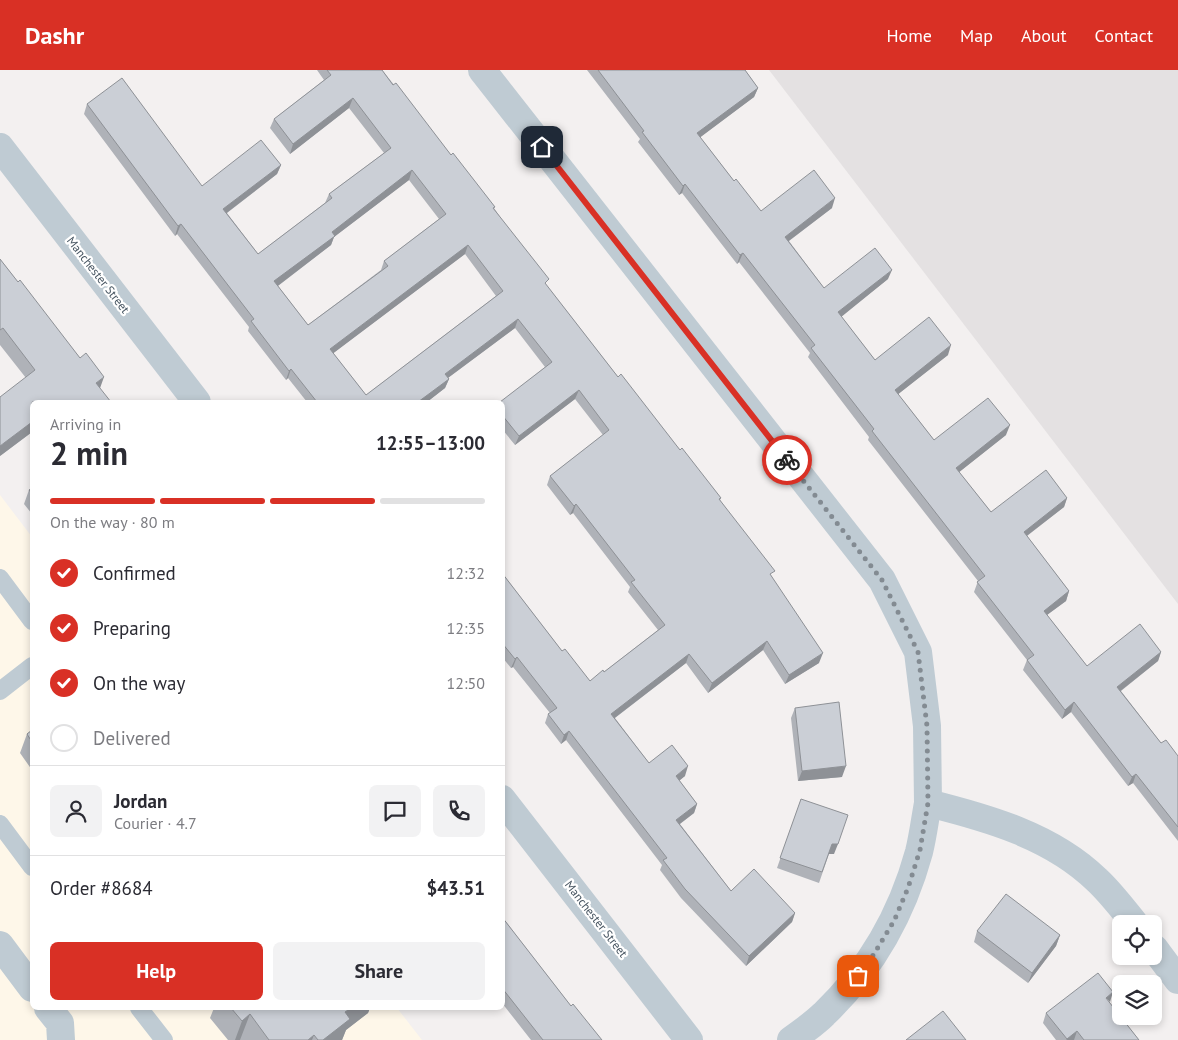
<!DOCTYPE html>
<html lang="en">
<head>
<meta charset="utf-8">
<style>
	:root { --surface:#fff; --page:#f2f2f3; --text:#2b2b33; --muted:#7c7c81; --line:#e1e1e2; --accent:#d93025 }
	body { margin:0; font-family:"PT Sans",sans-serif; background:var(--page); color:var(--text); height:100vh; display:flex; flex-direction:column; font-size:19px; white-space:nowrap }
	* { box-sizing:border-box; margin:0 }
	p { font-size:16px; color:var(--muted) }
	.icon { flex:none; width:28px; height:28px; fill:none; stroke:currentColor; stroke-width:2; stroke-linecap:round; stroke-linejoin:round }
	.map { position:relative; flex:1; overflow:hidden }
	.details { position:absolute; left:30px; top:330px; width:475px; height:610px; display:flex; flex-direction:column; background:var(--surface); border-radius:8px; box-shadow:0 2px 8px #0003 }
	.details>* { flex:none }
	.fabs { position:absolute; left:1112px; top:845px; display:grid; gap:10px }
	.fabs a { display:grid; place-items:center; width:50px; height:50px; border-radius:8px; background:var(--surface); box-shadow:0 2px 8px #0003; font-size:25px }
	.pin { position:absolute; display:grid; place-items:center; width:42px; height:42px; color:#fff; margin:-21px; border-radius:10px; box-shadow:0 2px 8px #0006 }
	.courier { position:absolute; display:grid; place-items:center; width:50px; height:50px; margin:-25px; border:4px solid #d93025; border-radius:50%; background:#fff; color:#222; box-shadow:0 1px 6px #0007 }
	.headline em { font-style:normal; font-weight:800 }
	.headline div { display:flex; flex-direction:column-reverse }
	.headline { display:flex; align-items:center; justify-content:space-between; height:85px; padding:0 20px }
	h1 { font-size:32px; font-weight:800; line-height:38px }
	.bar { display:grid; grid-template-columns:repeat(4,1fr); gap:8px 5px; align-content:center; height:60px; padding:0 20px }
	.bar i { height:6px; border-radius:4px; background:var(--line) }
	.bar .on { background:var(--accent) }
	.bar p { grid-column:span 4 }
	.line { display:flex; align-items:center; gap:12px; padding:0 20px; border-top:1px solid var(--line) }
	.line div { flex:1 }
	.round { display:grid; place-items:center; flex:none; width:52px; height:52px; border-radius:8px; background:var(--page) }
	ol { padding:0 20px; list-style:none }
	li { display:flex; align-items:center; gap:15px; height:55px }
	li p { margin-inline-start:auto }
	li .icon { padding:5px; border-radius:50%; background:var(--accent); color:#fff; stroke-width:4 }
	li:last-child { color:var(--muted) }
	li i { width:28px; height:28px; border:2px solid var(--line); border-radius:50% }
	.primary-button { display:flex; gap:10px; margin-top:auto; padding:10px 20px }
	.primary-button a { flex:1; height:58px; border-radius:8px; background:var(--accent); color:#fff; font-size:20px; font-weight:800; line-height:58px; text-align:center }
	.primary-button a+a { background:var(--page); color:var(--text) }
	header { display:flex; align-items:center; gap:30px; box-sizing:border-box; height:70px; padding:0 25px; background:var(--accent); color:#fff }
	header strong { font-size:24px }
	nav { display:flex; gap:28px; margin-inline-start:auto; font-size:18px }
	.map>svg:first-child { display:block }
	.commercial { fill:#fef7e9 }
	.education { fill:#e4e1e2 }
	.lines { fill:none; stroke-linecap:round; stroke-linejoin:round }
	.service { stroke:#bfcbd3; stroke-width:18 }
	.minor { stroke:#bfcbd3; stroke-width:28 }
	.wall { fill:#afb2b8; fill-rule:evenodd }
	.shaded-wall { fill:#8e9196 }
	.building { fill:#cbcfd6; stroke:#8e9196; fill-rule:evenodd }
	.done { stroke:#838b92; stroke-width:5; stroke-dasharray:0 9 }
	.route { stroke:#d93025; stroke-width:6 }
	.labels { text-anchor:middle; stroke-width:4.5; stroke-linejoin:round; paint-order:stroke }
	.street-label { font-size:12px; fill:#465460; stroke:#fff }
</style>
</head>
<body>
<header>
<strong>Dashr</strong>
<nav><a>Home</a><a>Map</a><a>About</a><a>Contact</a></nav>
</header>
<div class="map">
<svg width="1178" height="970" viewBox="0 0 1178 970">
	<rect width="100%" height="100%" fill="#f3f0f0"/>
	<path class="commercial" d="M0 425 32 467V938H397L422 970H0Z"/>
	<path class="education" d="M769 0H1178V534Z"/>
	<g class="lines">
		<path class="service" d="M0 508 32 551
			M0 621 32 596
			M0 754 32 797
			M139 938 164 970"/>
		<path class="minor" d="M482 0 882 510 918 582 927 656 928 733C988 748 1052 766 1097 810 1111 823 1123 839 1135 854
			M0 77 197 332
			M502 729 689 970
			M0 875 32 918
			M1154 878 1178 910
			M48 938 60 953 61 970
			M791 970C802 962 814 954 824 944 870 900 902 844 919 782 923 766 925 749 928 733"/>
	</g>
	<path class="wall" d="M317 0H382L451 85 495 137 494 138 547 216 618 307 721 428 720 430 772 507 819 593 785 614 763 580 708 623 686 593 615 648 649 693 685 706 679 710 697 734 694 743 680 754 731 821 795 843 792 852 746 896 681 828 660 800 662 795 566 670 561 674 545 653 548 644 550 643 513 597 511 598 502 587V503L562 581 590 611 604 602 658 560 628 522 630 517 573 443 570 445 547 415 550 406 603 365 575 329 515 375 502 359V332L545 297 515 258 448 308 449 309 445 318 427 332H307L288 308 286 310 248 261 249 257 177 164 175 166 84 44 87 34 202 116 281 95 277 104 227 143 258 184 325 133 329 124 384 83 349 38 290 84 270 58 274 49 324 10ZM409 110 439 149 384 191 381 200 308 255 278 216 331 175 334 167ZM465 184 496 226 366 325 333 283Z
		M587 0H745L758 18 754 27 700 67 734 111 761 141 832 138 789 171 824 218 888 209 841 246 875 290 948 285 898 324 934 370 1006 365 959 402 991 442 1067 428 1064 437 1027 466 1069 521 1066 531 1047 545 1087 596 1161 582 1158 591 1121 621 1161 673 1178 686V771L1133 713 1128 716 1071 642 1062 649 1023 600 1027 590 974 522 978 511 868 370 869 367 808 287 810 283 739 192 737 194 682 123 679 125 638 72 640 69Z
		M0 189 18 212 80 288 32 332V362L0 386 26 308 0 275Z
		M32 418V444L24 434 29 420Z
		M795 638 842 707 798 711 791 648Z
		M32 660V700L20 683 27 664Z
		M801 729 834 784H829L819 813 777 798Z
		M502 847 571 936 602 970H531L502 933Z
		M977 861 1060 865 1056 876 1028 913 974 872Z
		M1109 932 1139 970H1056L1043 953 1046 943Z
		M214 938H370L368 943 346 960 342 970H228L210 948Z"/>
	<path class="shaded-wall" d="M758 18 754 27 694 72 697 63Z
		M353 28 349 38 290 84 293 74Z
		M281 95 277 104 220 148 223 139Z
		M412 100 409 110 334 167 331 175 271 221 274 211 332 162Z
		M685 114 682 123 679 125 683 116Z
		M835 128 832 138 782 176 785 167Z
		M181 154 177 164 175 166 178 156Z
		M468 175 465 184 327 288 330 279Z
		M743 183 739 192 737 194 740 185Z
		M892 200 888 209 835 252 838 242Z
		M518 249 515 258 441 313 445 304Z
		M951 275 948 285 892 329 895 320Z
		M291 299 288 308 286 310 289 301Z
		M104 307 99 321 96 313Z
		M449 309 445 318 427 332H418Z
		M579 320 575 329 515 375 519 366Z
		M32 352V362L0 386V376Z
		M1010 355 1006 365 953 407 956 398Z
		M1067 428 1064 437 1020 471 1024 462Z
		M576 434 573 443 570 445 574 436Z
		M1069 521 1066 531 1040 550 1044 541Z
		M767 571 763 580 708 623 712 613Z
		M1161 582 1158 591 1114 626 1117 617Z
		M823 583 819 593 785 614 789 605Z
		M689 584 686 593 608 653 611 644Z
		M517 587 513 597 511 598 515 589Z
		M1074 632 1071 642 1062 649 1065 640Z
		M569 661 566 670 561 674 564 665Z
		M688 696 685 706 673 716 676 706Z
		M846 696 842 707 798 711 802 701Z
		M1136 704 1133 713 1128 716 1132 707Z
		M697 734 694 743 673 759 676 750Z
		M832 774H838L834 784H828Z
		M795 843 792 852 746 896 749 886Z
		M1060 865 1056 876 1028 913 1032 903Z
		M1113 922 1110 932 1106 928Z
		M351 938H370L368 943 346 960 342 970H323L345 942Z
		M250 944 240 970H235L242 951Z
		M1077 961 1074 970H1066L1067 969Z
		M314 965 312 970H308Z"/>
	<path class="building" d="M327 0H382L393 15 396 13 451 85 453 83 495 137 493 138 549 209 545 213 618 307 621 304 680 380 682 378 721 428 719 429 775 501 770 504 823 583 789 605 767 571 712 613 689 584 611 644 649 693 672 675 688 696 676 706 697 734 676 750 731 821 754 799 795 843 749 886 685 819 663 790 667 788 569 661 564 665 548 644 557 638 517 587 515 589 502 573V503L562 581 565 579 590 611 603 600 604 602 665 555 631 512 635 510 576 434 574 436 550 406 609 360 579 320 519 366 502 345V332H500L552 292 518 249 445 304 449 309 418 332H317L291 299 289 301 251 251 254 249 181 154 178 156 87 34 122 8 202 116 261 70 281 95 223 139 258 184 332 128 329 124 391 78 353 28 293 74 274 49 331 5ZM412 100 446 144 384 191 388 196 308 255 274 211 335 166 332 162ZM468 175 503 221 366 325 330 279Z
		M598 0H745L758 18 697 63 734 111 736 109 761 141 814 100 835 128 785 167 824 218 875 178 892 200 838 242 875 290 929 247 951 275 895 320 934 370 988 328 1010 355 956 398 991 442 1046 400 1067 428 1024 462 1069 521 1044 541 1087 596 1140 554 1161 582 1117 617 1161 673 1166 670 1178 686V757L1136 704 1132 707 1074 632 1065 640 1027 590 1034 585 977 512 985 506 872 361 874 359 811 278 815 275 743 183 740 185 685 114 683 116 642 62 644 61Z
		M0 189 18 212 20 210 80 288 86 283 104 307 96 313 111 332H32V352L0 376V327L35 300 3 258 0 260Z
		M32 418V424L29 420Z
		M839 632 846 696 802 701 795 638Z
		M32 660V672L27 664Z
		M801 729 848 745 838 774H832L822 802 780 788Z
		M1006 824 1060 865 1032 903 977 861Z
		M502 847 571 936 573 934 602 970H543L502 918Z
		M1098 903 1113 922 1106 928 1139 970H1084L1077 961 1067 969 1046 943Z
		M231 938H351L345 942 350 949 323 970H318L314 965 308 970H269L250 944 242 951Z
		M943 941 966 970H906Z"/>
	<g class="lines">
		<path class="done" d="M787 390 882 510 918 582 927 656 928 733 920 780 908 818 894 851 869 892 858 906"/>
		<path class="route" d="M542 77 787 390"/>
	</g>
	<g class="labels">
		<g class="street-label">
			<text transform="translate(98 205) rotate(52)" y="4">Manchester Street</text>
			<text transform="translate(596 849) rotate(52)" y="4">Manchester Street</text>
		</g>
	</g>
</svg>
<div class="fabs">
<a><svg class="icon" aria-label="locate" viewBox="0 0 24 24"><circle cx="12" cy="12" r="6"/><path d="M12 2v4M12 18v4M2 12h4M18 12h4"/></svg></a>
<a><svg class="icon" aria-label="layers" viewBox="0 0 24 24"><path d="M12 4l9 5-9 5-9-5zM3 14l9 5 9-5"/></svg></a>
</div>
<div class="pin" style="left:858px;top:906px;background:#ea580c"><svg class="icon" aria-label="bag" viewBox="0 0 24 24"><path d="M5 8h14l-1 12H6zM9 8a3 3 0 0 1 6 0"/></svg></div>
<div class="pin" style="left:542px;top:77px;background:#1f2937"><svg class="icon" aria-label="home" viewBox="0 0 24 24"><path d="M3 11l9-7 9 7M6 9v11h12V9"/></svg></div>
<div class="courier" style="left:787px;top:390px"><svg class="icon" aria-label="bike" viewBox="0 0 24 24"><circle cx="6" cy="16" r="4"/><circle cx="18" cy="16" r="4"/><path d="M6 16l4-8h5l3 8M10 8l3 8H6M13 5h3"/></svg></div>
<section class="details">
<div class="headline"><div><h1>2 min</h1><p>Arriving in</p></div><em>12:55–13:00</em></div>
<div class="bar"><i class="on"></i><i class="on"></i><i class="on"></i><i></i><p>On the way · 80 m</p></div>
<ol>
<li><svg class="icon" aria-label="check" viewBox="0 0 24 24"><path d="M5 12l5 5 9-10"/></svg>Confirmed<p>12:32</p></li>
<li><svg class="icon" aria-label="check" viewBox="0 0 24 24"><path d="M5 12l5 5 9-10"/></svg>Preparing<p>12:35</p></li>
<li><svg class="icon" aria-label="check" viewBox="0 0 24 24"><path d="M5 12l5 5 9-10"/></svg>On the way<p>12:50</p></li>
<li><i></i>Delivered</li>
</ol>
<div class="line" style="height:90px"><a class="round"><svg class="icon" aria-label="person" viewBox="0 0 24 24"><circle cx="12" cy="8" r="4"/><path d="M4 21q1-7 8-7t8 7"/></svg></a><div><b>Jordan</b><p>Courier · 4.7</p></div><a class="round"><svg class="icon" aria-label="chat" viewBox="0 0 24 24"><path d="M4 5h16v11H9l-5 4z"/></svg></a><a class="round"><svg class="icon" aria-label="phone" viewBox="0 0 24 24"><path d="M5 4h4l2 5-3 2q2 4 5 5l2-3 5 2v4C11 20 4 13 5 4z"/></svg></a></div>
<div class="line" style="height:65px"><div>Order #8684</div><b>$43.51</b></div>
<div class="primary-button"><a>Help</a><a>Share</a></div>
</section>
</div>
</body>
</html>
